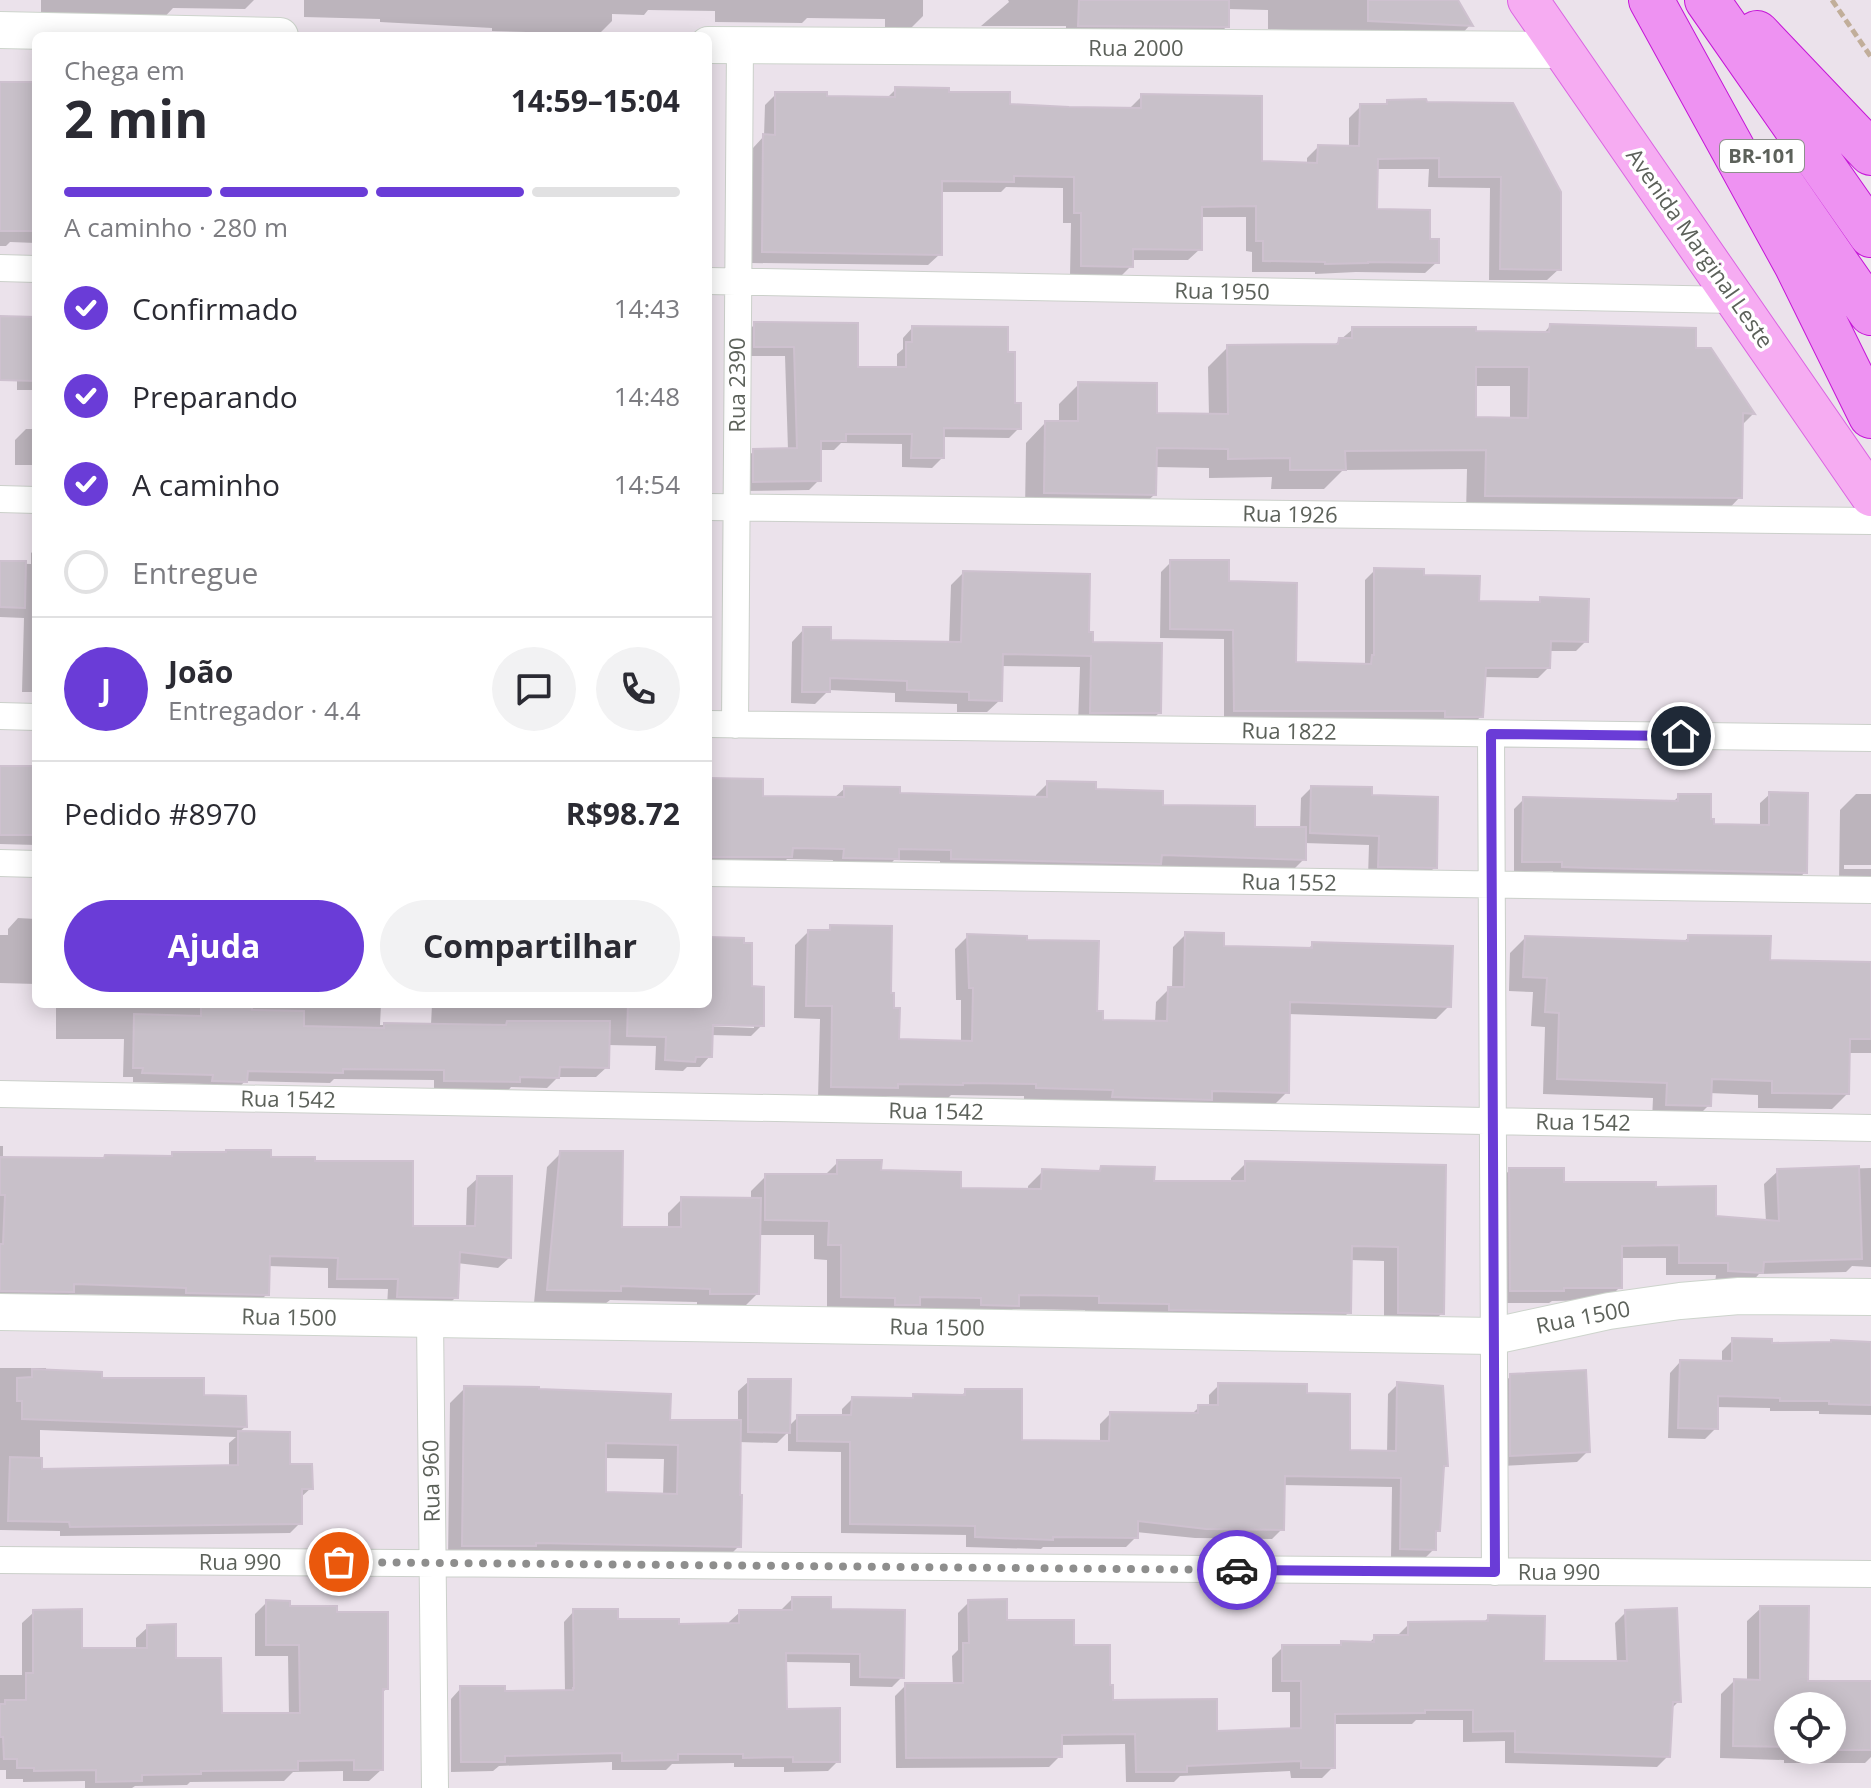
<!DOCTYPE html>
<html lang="pt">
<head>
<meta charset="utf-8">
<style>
	:root { --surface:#fff; --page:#f2f2f3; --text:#2b2b33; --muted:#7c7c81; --line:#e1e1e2; --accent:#6a3cd7 }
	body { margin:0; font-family:"Open Sans",sans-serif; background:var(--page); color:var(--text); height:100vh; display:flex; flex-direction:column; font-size:30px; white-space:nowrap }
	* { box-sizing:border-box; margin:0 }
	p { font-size:26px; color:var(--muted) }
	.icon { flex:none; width:44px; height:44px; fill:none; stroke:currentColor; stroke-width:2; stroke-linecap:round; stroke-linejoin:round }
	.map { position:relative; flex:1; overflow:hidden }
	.panel { position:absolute; left:32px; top:32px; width:680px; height:976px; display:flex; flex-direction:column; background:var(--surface); border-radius:12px; box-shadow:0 4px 20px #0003 }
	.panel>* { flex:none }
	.fabs { position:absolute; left:1774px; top:1692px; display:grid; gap:16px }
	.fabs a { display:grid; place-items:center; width:72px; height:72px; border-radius:50%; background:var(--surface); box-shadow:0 4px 20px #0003; font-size:40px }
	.pin { position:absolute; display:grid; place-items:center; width:68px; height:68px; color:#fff; margin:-34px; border:4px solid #fff; border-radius:50%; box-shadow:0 2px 8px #0007 }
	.courier { position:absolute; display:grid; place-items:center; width:80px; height:80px; margin:-40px; border:6px solid #6a3cd7; border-radius:50%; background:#fff; color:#222; box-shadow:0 2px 10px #0007 }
	.summary em { font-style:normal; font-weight:700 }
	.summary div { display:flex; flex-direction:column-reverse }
	.summary { display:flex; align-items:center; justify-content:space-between; height:136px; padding:0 32px }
	h1 { font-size:52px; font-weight:700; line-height:60px }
	.bar { display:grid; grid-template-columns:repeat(4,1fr); gap:12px 8px; align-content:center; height:96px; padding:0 32px }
	.bar i { height:10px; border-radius:6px; background:var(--line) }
	.bar .active { background:var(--accent) }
	.bar p { grid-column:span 4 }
	.line { display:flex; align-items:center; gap:20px; padding:0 32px; border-top:2px solid var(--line) }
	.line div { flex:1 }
	.round { display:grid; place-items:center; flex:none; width:84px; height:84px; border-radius:42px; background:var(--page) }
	ol { padding:0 32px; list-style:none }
	li { display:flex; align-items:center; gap:24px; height:88px }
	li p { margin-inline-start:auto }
	li .icon { padding:8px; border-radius:50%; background:var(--accent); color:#fff; stroke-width:4 }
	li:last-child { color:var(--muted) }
	li i { width:44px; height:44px; border:4px solid var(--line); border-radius:50% }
	.cta { display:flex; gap:16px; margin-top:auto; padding:16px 32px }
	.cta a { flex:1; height:92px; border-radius:48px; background:var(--accent); color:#fff; font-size:32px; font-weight:700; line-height:92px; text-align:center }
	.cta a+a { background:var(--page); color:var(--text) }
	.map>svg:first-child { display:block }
	.shadow { fill:#0003; fill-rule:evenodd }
	.building { fill:#c8c0c9; stroke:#cec1cf; stroke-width:2; fill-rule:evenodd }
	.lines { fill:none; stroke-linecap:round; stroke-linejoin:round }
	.street-casing { stroke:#cbd0ca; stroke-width:28 }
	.secondary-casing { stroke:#cdd4cc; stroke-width:38 }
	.primary-casing { stroke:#db64e2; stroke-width:42 }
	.highway-casing { stroke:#c516d7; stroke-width:46 }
	.path { stroke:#c1ae9a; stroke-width:5; stroke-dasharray:8 4; stroke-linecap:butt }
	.street { stroke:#fff; stroke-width:26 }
	.secondary { stroke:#fff; stroke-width:36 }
	.primary { stroke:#f6acf2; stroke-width:40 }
	.highway { stroke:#ee92f2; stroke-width:44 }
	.done { stroke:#8e8e8d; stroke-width:8; stroke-dasharray:0 14.4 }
	.route { stroke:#6a3cd7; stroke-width:10 }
	.labels { text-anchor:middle; stroke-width:7; stroke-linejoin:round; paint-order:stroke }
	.shield { fill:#fff; stroke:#8d908c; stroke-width:2 }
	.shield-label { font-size:20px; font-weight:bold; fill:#5c615a }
	.street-label { font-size:22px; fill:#5c615a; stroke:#fff }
</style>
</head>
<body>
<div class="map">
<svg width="1871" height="1788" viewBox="0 0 1871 1788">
	<rect width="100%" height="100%" fill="#ebe2eb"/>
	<path class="shadow" d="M34 0H254L245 9 173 8 160 22 95 21 96 14 41 13V0Z
		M304 0H923V16L910 29 885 28V19L807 18 802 23 715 22V11L648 10 644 15 612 14V21L599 34 492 31V28L380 22V19L304 17Z
		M1008 0H1456L1470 25 1458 38 1268 29V10L1227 9V26L1215 39 1066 38V26H981L1009 2Z
		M0 84H36V243L10 242 6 246H0Z
		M896 89 947 94 1008 106 1131 110V107L1142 96 1259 163 1307 164V158L1318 147 1349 148V118L1361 106H1383L1387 102 1512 105 1559 269 1547 280H1489L1490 188 1428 187 1429 169H1376L1375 211 1428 241 1437 262 1425 273 1356 272 1315 274V272H1252V252L1246 251V217H1200V249L1188 260H1131V266L1120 277H1070L1071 223H1063V188L1006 187 1001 192H940V254L928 265 751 263 753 148 764 136 765 105 776 94 825 98 886 99Z
		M36 317V390H17V328Z
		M755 324 856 369H897V354L903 349V338L912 328 1007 354 1013 405 1019 428 1009 438 942 437V458L932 468 902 467V444L841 443 834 450H819V480L809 490 744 491V460L754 451 788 450 785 356H745V334Z
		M1550 326 1694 350 1753 414 1741 426 1740 497 1721 517 1466 515 1467 469 1343 470 1324 489H1271L1272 477 1209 478V468L1155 467 1154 495 1134 514 1025 512 1026 443 1045 423H1059V404L1079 384 1155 415 1209 416 1208 367 1228 347 1333 346 1353 329 1543 334ZM1474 386H1510V419H1474Z
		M26 429H36V465H15V440Z
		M36 549V692H22L24 618 0 617V563L31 564V553Z
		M1171 562 1227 582 1294 664H1365V580L1375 570 1422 577 1477 603 1537 604 1541 599 1586 641 1576 651H1549L1548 668 1538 678 1483 677 1481 716 1471 727 1224 720V639L1160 638 1161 572Z
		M963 573 1087 634 1091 644 1159 713 1146 725 1078 724 1080 667 1000 666V700L987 712H957V704L895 702V693L829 690 815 704 791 703 792 642 804 629 829 642 949 644 951 585Z
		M0 768H36V845L0 844Z
		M708 780 761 798 833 799 845 788 898 795 1036 799V795L1048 783 1094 791 1253 829H1300L1301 798 1311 788 1370 797 1435 867 1424 878 1368 877 1369 845 1304 843V859L1292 871 1156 866 1148 874 940 870V861L894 860 885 870 832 869 833 860 787 859 779 868H708Z
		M1770 794 1805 872 1796 882 1553 876V871H1514V809L1524 799 1672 803 1679 796 1712 826 1760 827V803Z
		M1856 794H1871V865H1844V869H1871V883H1839L1840 810Z
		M18 918 36 919V984L0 983V935H8V929Z
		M831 927 889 995 897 1041 961 1043V1000H956L955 949 968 936 1025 942 1095 1013 1101 1022 1155 1023 1156 1002 1169 989H1172L1173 947 1186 934 1222 948 1307 950 1313 944 1449 1006 1436 1019 1288 1014 1287 1092 1274 1105 1024 1101V1096L951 1095 948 1098 887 1096 883 1100 818 1099 820 1019 794 1018 795 945 808 932H826Z
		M1689 937 1768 962 1871 964V1053H1847V1094L1832 1109 1758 1108V1095L1709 1093V1105L1694 1120H1652L1653 1098 1543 1094 1545 1027 1531 1026 1533 992 1509 991 1510 953 1525 938 1682 943Z
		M708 939 750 988 762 1025 751 1036 711 1035 710 1056 700 1067H687L683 1071 655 1070 656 1046 607 1045V1067L596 1077H558L547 1088 511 1087 507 1092 434 1090V1080L334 1079 330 1083 245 1081 235 1092 203 1091V1084L133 1082V1077H123L124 1039H56V1004H381L380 1025H431L432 1004H708ZM703 1022 754 1024V1028L703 1026Z
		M0 1146H3V1159L168 1158 173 1154 313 1163 411 1228H466L467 1188 478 1178 509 1258 498 1268 457 1263 456 1297 445 1308 387 1307 388 1289 328 1288V1268L268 1266 267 1294 256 1305 176 1297 69 1294 61 1302 0 1300Z
		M561 1153 620 1229H668V1213L682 1199 751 1200V1191L766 1176H824L838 1162 959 1190 1028 1191V1186L1043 1171 1097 1173 1101 1168 1152 1183H1231V1178L1246 1163 1443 1167 1442 1313 1427 1328H1384V1261L1350 1260 1349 1312 1334 1327 1085 1318V1310L1013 1309 1002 1320 827 1311V1260L814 1259V1235H758L757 1294 743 1308 697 1307V1302L610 1300 605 1304 534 1303 547 1167Z
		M1871 1168V1267L1852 1266 1846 1272 1759 1274 1748 1286 1715 1283 1716 1275H1666V1258H1620V1287L1607 1300 1552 1301 1549 1303H1497L1496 1183 1510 1170 1562 1184 1654 1189 1714 1218 1766 1222 1764 1184 1778 1171Z
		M1733 1340 1770 1345 1871 1344V1415L1819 1414V1411H1770V1408L1716 1407V1428L1705 1439 1668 1438 1670 1373 1680 1362 1722 1363V1351Z
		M0 1368H46V1372L202 1397 245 1427 238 1433 288 1434V1466L311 1488 300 1498V1523L290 1533 60 1536V1531L0 1530ZM40 1430 236 1437 229 1443V1467L40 1471Z
		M1511 1376 1588 1451 1577 1462 1501 1466 1500 1386Z
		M749 1381 788 1427 798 1417H842V1409L852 1399 910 1400 914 1396 960 1397 966 1391 1020 1442H1100V1424L1110 1414 1191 1415 1199 1407H1209V1395L1219 1385 1305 1395 1348 1452 1387 1453 1388 1394 1398 1384 1446 1466 1442 1470 1438 1530 1434 1534V1549L1424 1559 1391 1558 1392 1487 1282 1485V1529L1272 1539 1195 1538 1136 1532V1537L1126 1547H1043L1041 1549 966 1547V1535L841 1533V1452L788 1451V1432L777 1443 738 1442 739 1546 724 1561 448 1560 450 1403 465 1388 668 1422H738V1391ZM604 1458 664 1459 663 1495 604 1494Z
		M792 1599 829 1611 902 1677 892 1687 850 1686V1663L784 1662 785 1711 838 1761 828 1771 784 1772V1767H734V1763L672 1764 666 1770H612V1762L499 1766 493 1771 451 1772V1699L461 1688 503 1693 565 1692 564 1622 574 1611 616 1621 677 1626H729V1622L740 1612H782V1609Z
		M267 1602 288 1608 335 1613 386 1689 381 1694V1770L369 1781H343V1771L293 1772 284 1781 190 1782 187 1785 135 1786 132 1788H85V1781L23 1782V1779H6V1770H0V1675H22V1623L34 1612 80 1650H136V1638L148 1627 220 1715H289L288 1656H255V1614Z
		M969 1602 1006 1621 1072 1647 1108 1687 1112 1702 1215 1733 1290 1731V1692H1272V1658L1283 1647H1338L1342 1643 1368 1644 1375 1637H1398V1635L1409 1624 1483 1623 1489 1617 1542 1663H1617L1615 1623 1626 1612 1679 1701 1671 1709 1668 1756 1657 1767 1505 1763V1741L1463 1742V1720H1416L1412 1724H1333V1767L1322 1778H1291L1290 1771 1180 1776 1174 1782H1126L1125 1744 1060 1745V1756L1049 1767 896 1768 895 1696 906 1685H953L952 1656 958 1650V1613Z
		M1761 1608 1806 1683H1871V1757L1865 1763H1784V1760L1720 1758 1721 1694 1734 1681H1747V1621ZM1788 1706H1832V1750H1788Z"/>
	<path class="building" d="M1079 0H1229V27L1078 26Z
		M1368 0H1458L1473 26 1368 21Z
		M0 82H36V231H0Z
		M895 87 949 88V92H1010V104L1069 107 1141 108V94L1262 96V161L1317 163 1318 145 1359 146 1360 104H1387V100L1426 99 1427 102 1513 103 1561 192V270L1500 269 1501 177H1439V158L1378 159 1377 209 1430 210V239H1439V263L1368 262V263L1325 264V262L1263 261V241H1256V206L1202 207V250L1133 249V267L1081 266V213H1074V177L1014 176V182L942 181V255L762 252 763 134 775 135V92H827V96L895 97Z
		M0 316 36 317V381L0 380Z
		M754 322 858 323V367H906V342H912V326L1008 327V352H1015V403H1021V429L944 428V458H911L912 434H846V441H821V481L753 482V449L797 448 794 347H754Z
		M1550 324 1696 328V348H1711L1755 414 1743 413 1742 498 1485 496 1486 450 1345 451 1346 470H1290V458L1228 459V449L1157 448 1156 495 1044 493 1045 421H1078V382L1157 383V413L1228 414 1227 345 1338 344 1339 338H1352V327H1476V331L1549 332ZM1476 367H1529L1528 418 1476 417Z
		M1170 560H1229V581L1297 583 1296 662 1371 664 1372 655H1374V568L1424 569V575L1480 576 1479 601 1540 602V597L1589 599 1588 642 1551 641 1550 668H1486L1483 717H1445V711H1234L1233 630 1170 629Z
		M0 561H26L25 608 0 607Z
		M963 571 1090 574 1089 632H1093V642L1162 643 1161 713H1090L1091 656 1003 654 1002 701 969 700V692L907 690V681L830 678V692H802L803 627H831V640L961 642Z
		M0 766H36V835H0Z
		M708 778 763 779V796L844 797V786L900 787V793L1047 797V781L1096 782V789L1163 791V805L1255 806V827H1306V860L1162 855 1161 864 951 859V850L899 849V859L843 858 844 849 793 848 792 857H708Z
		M1311 786 1372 787V795L1438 797 1437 868 1378 867 1379 836 1310 833Z
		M1769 792 1808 793 1807 873 1593 868 1562 867V862H1522L1523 797 1678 801V794H1711V819H1714V824L1769 825Z
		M830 925 892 926 891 993H894V1008H900L899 1039 972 1041 973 988H969L967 934 1027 936V940L1099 941 1097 1011H1103V1020L1167 1021 1168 987H1184L1185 932 1224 933V946L1312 948V942L1453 946 1451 1007 1290 1002 1289 1093 1212 1091V1100L1112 1097 1113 1090 1036 1088V1084L963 1083V1085L898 1084V1088L831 1087 832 1006H806L808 930H830Z
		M1688 935 1771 936 1770 960 1871 962V1039H1850L1849 1094 1772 1093V1081L1712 1079 1711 1106 1666 1105 1667 1083 1557 1079 1559 1013 1545 1012 1547 978 1523 977 1525 936 1688 941Z
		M708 937 744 938V943H752V986L764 987V1026L713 1025 712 1057H696L695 1062 665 1060 666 1037 627 1036 628 1004H708Z
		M201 1004H252V1010L304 1011V1026L384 1028V1023L506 1025 507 1021H610L609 1068 560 1067 559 1078 520 1077V1082L444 1081V1070L343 1069V1073L248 1071 247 1082 212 1081 213 1075 142 1073 143 1068H133L134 1014 201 1016Z
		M226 1150H271V1157H315V1161H413V1226H475L477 1176H512L511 1258 460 1252 458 1298 397 1297 398 1279H337L338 1258 270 1256 269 1295 186 1293V1288L74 1284V1292L0 1291V1244H3L5 1195H0V1157L104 1158 105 1155 172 1156V1152H226Z
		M560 1151H623L622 1227H681V1197L761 1198 759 1294H710V1289L621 1286V1291L547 1290Z
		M837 1160H882L881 1170 961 1172V1188L1041 1189 1042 1169 1100 1171 1101 1166 1155 1167 1154 1181H1245V1161L1446 1165 1444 1314 1398 1313V1247L1352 1246 1351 1313 1169 1310V1304L1099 1303V1296L1019 1295V1306L981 1305V1298L920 1297V1305H895V1298L841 1297V1245H828L829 1221 765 1220V1174H837Z
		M1859 1166 1862 1259 1764 1262 1763 1273 1728 1271V1263H1679V1245L1622 1246V1288H1564V1291H1510L1509 1168H1564V1182H1656V1187L1716 1186V1216L1779 1221 1777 1169Z
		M1732 1338 1772 1339V1343L1831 1342V1340L1871 1342V1405L1829 1404V1401H1780V1398L1718 1396V1429L1678 1428 1680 1360 1732 1361Z
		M32 1369 102 1372V1378H204V1395L246 1396 247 1427 22 1419V1401H17V1378L32 1377Z
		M1586 1370 1590 1452 1510 1456V1374Z
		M748 1379H791L790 1433 748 1432Z
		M1397 1382 1443 1386 1448 1466H1444L1440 1531H1436V1550L1400 1549 1401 1478 1285 1476 1284 1530 1206 1529 1138 1521V1538L1053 1537V1540L975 1537V1526L850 1524V1442L797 1441V1415H851L852 1397 913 1398V1394L965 1395V1389H1022V1440L1109 1441 1110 1412 1198 1413V1405H1218V1383L1307 1384V1393L1350 1394V1450L1396 1451Z
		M464 1386 539 1387V1389L671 1394 670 1420H741L740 1495H742L741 1547 536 1543V1546H462ZM606 1443 678 1445 677 1494 606 1492Z
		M238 1431 290 1432V1464H312L313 1489H302V1524L70 1527 69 1522 8 1521 10 1457 42 1458V1469L238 1465Z
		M792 1597H831V1609L905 1610 904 1678 860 1677V1654L786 1653 787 1709 840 1708V1762H793V1757L743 1758V1754H678V1760L622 1761V1753L505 1756V1762H461L460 1686H505V1691L573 1690V1688H574L573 1609H618V1619H679V1624L739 1623V1610H792Z
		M1007 1599V1620H1074V1645H1110V1685H1113V1700L1217 1699V1731L1301 1728V1681H1282V1645H1341V1641L1374 1642V1635H1408V1622L1488 1621V1615L1545 1616 1544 1661H1627L1625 1610 1677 1608 1681 1702H1673L1670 1757 1515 1752V1731L1473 1732V1710H1425V1713L1335 1714V1768H1301V1761L1187 1766V1772H1136L1135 1734 1062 1735V1757L906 1758 905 1683H963V1643H969L968 1600Z
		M266 1600 290 1601V1606H337V1612H388V1689H383V1770H354V1760L298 1761V1770L201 1771V1774L142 1775V1781L96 1782V1770L34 1771V1768H17V1759H4L3 1737H0V1704H5V1700H26V1673H33V1610L82 1609V1648H147V1625L176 1624V1658H221L222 1713H300L299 1645H266Z
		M1760 1606H1809L1808 1681H1871V1750H1796H1832V1706H1788V1747L1733 1746 1734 1679 1760 1680Z"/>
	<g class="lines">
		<g class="street-casing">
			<path id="street" d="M0 268 36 269
				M708 281 1736 300
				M0 499 36 500
				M708 507 1871 521
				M0 716 36 717
				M708 724 1871 738
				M735 725 740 45
				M1491 734 1495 1572
				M0 863 36 864
				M708 873 1871 890
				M0 1094 1871 1128
				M430 1319 435 1788
				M0 1560 1871 1574"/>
		</g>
		<g class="secondary-casing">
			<path id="secondary" d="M0 30 280 36
				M708 45 1563 50
				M0 1312 1494 1336 1609 1311 1680 1301 1739 1296 1871 1297"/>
		</g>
		<g class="primary-casing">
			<path id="primary" d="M1528 0 1871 496"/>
		</g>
		<g class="highway-casing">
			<path id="highway" d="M1651 0 1797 266 1871 416
				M1707 0 1871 235
				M1757 33 1871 153
				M1774 173 1871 313"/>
		</g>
		<path class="path" d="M1832 0 1871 57"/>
		<use href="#street" class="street"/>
		<use href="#secondary" class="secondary"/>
		<use href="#primary" class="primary"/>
		<use href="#highway" class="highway"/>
	</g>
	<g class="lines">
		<path class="done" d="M339 1562 1237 1570"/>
		<path class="route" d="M1237 1570 1495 1572 1491 734 1681 736"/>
	</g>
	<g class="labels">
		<rect class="shield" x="1720" y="140" width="84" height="32" rx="6"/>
		<g class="shield-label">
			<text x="1762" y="163">BR-101</text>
		</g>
		<g class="street-label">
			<text x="1136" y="56">Rua 2000</text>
			<text transform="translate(1700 248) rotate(55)" y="8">Avenida Marginal Leste</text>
			<text transform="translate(1222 291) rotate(1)" y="8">Rua 1950</text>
			<text transform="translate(737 385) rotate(-90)" y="8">Rua 2390</text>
			<text transform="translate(1290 514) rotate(1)" y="8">Rua 1926</text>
			<text transform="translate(1289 731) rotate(1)" y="8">Rua 1822</text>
			<text transform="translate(1289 882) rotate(1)" y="8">Rua 1552</text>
			<text transform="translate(288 1099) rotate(1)" y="8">Rua 1542</text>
			<text transform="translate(936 1111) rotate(1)" y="8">Rua 1542</text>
			<text transform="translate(1583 1122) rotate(1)" y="8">Rua 1542</text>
			<text transform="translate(289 1317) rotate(1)" y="8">Rua 1500</text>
			<text transform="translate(1583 1317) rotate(-11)" y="8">Rua 1500</text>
			<text transform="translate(937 1327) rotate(1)" y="8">Rua 1500</text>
			<text transform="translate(431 1481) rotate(-91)" y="8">Rua 960</text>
			<text x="240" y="1570">Rua 990</text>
			<text x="1559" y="1580">Rua 990</text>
		</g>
	</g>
</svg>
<div class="fabs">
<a><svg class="icon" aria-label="locate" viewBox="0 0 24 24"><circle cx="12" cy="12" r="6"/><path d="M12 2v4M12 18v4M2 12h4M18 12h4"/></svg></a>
</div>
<div class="pin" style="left:339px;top:1562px;background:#ea580c"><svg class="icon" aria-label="bag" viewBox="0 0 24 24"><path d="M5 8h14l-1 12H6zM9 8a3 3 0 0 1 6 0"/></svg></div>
<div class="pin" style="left:1681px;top:736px;background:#1f2937"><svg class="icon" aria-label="home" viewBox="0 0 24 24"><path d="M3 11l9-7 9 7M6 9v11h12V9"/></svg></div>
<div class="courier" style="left:1237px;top:1570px"><svg class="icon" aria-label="car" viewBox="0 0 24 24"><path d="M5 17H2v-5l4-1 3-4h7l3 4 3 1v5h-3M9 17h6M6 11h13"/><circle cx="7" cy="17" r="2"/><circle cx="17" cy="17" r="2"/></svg></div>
<section class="panel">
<div class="summary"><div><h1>2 min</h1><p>Chega em</p></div><em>14:59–15:04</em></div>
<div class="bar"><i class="active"></i><i class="active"></i><i class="active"></i><i></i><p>A caminho · 280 m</p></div>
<ol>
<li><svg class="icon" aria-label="check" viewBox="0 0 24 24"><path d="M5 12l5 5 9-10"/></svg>Confirmado<p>14:43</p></li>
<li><svg class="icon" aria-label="check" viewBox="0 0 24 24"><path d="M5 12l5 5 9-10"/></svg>Preparando<p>14:48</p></li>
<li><svg class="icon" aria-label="check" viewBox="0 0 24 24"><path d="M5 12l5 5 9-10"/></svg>A caminho<p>14:54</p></li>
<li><i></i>Entregue</li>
</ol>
<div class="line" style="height:144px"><b class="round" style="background:var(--accent);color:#fff">J</b><div><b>João</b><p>Entregador · 4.4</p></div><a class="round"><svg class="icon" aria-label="chat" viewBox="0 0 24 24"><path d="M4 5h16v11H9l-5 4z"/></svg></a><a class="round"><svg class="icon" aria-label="phone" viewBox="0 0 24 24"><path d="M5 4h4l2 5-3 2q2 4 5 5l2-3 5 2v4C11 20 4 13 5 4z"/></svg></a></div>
<div class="line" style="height:104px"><div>Pedido #8970</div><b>R$98.72</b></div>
<div class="cta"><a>Ajuda</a><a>Compartilhar</a></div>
</section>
</div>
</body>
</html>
